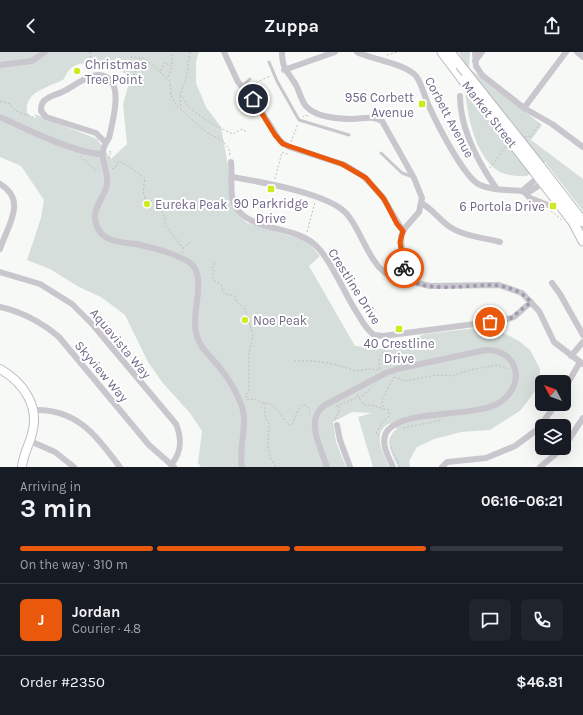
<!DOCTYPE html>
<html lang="en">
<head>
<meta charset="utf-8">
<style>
	:root { --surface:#171b24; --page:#20242c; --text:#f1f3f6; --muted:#9ea1a6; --line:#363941; --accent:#ea580c }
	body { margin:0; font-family:Karla,sans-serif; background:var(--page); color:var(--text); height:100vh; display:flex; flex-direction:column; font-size:15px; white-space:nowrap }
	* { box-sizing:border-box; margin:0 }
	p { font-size:13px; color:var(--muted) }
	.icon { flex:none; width:22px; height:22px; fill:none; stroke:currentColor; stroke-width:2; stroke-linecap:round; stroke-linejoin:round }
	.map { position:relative; height:415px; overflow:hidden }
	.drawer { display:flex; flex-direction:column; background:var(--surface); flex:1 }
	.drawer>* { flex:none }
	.needle { width:26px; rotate:311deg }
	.fabs { position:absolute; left:535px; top:323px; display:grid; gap:8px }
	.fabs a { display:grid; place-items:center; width:36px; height:36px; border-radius:6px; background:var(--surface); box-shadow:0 4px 16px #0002; font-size:20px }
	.pin { position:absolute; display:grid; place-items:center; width:34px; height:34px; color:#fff; margin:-17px; border:2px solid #fff; border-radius:50%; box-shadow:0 1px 4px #0007 }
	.courier { position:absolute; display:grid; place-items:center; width:40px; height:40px; margin:-20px; border:3px solid #ea580c; border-radius:50%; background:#fff; color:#222; box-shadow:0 1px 5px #0007 }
	.headline em { font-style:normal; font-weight:700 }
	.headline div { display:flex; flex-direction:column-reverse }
	.headline { display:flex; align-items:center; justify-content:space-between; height:68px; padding:0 20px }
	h1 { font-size:26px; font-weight:700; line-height:30px }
	.bar { display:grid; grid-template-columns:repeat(4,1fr); gap:6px 4px; align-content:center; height:48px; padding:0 20px }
	.bar i { height:5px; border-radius:3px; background:var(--line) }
	.bar .active { background:var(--accent) }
	.bar p { grid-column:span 4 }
	.line { display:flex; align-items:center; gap:10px; padding:0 20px; border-top:1px solid var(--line) }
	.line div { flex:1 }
	.round { display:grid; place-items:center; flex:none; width:42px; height:42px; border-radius:6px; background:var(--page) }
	header { display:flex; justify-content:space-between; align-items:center; height:52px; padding:0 20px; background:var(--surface); font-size:18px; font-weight:700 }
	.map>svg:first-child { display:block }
	.green { fill:#d5deda; fill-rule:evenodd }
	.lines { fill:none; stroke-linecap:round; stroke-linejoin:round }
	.secondary-casing { stroke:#bebbc4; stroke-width:10 }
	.primary-casing { stroke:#bcb9c1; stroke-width:11 }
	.path { stroke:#bfbec3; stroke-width:1; stroke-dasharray:2 2; stroke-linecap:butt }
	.lane { stroke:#c9c6cd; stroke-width:3 }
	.street { stroke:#c9c6cd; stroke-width:6 }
	.secondary { stroke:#fff; stroke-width:8 }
	.primary { stroke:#fff; stroke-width:9 }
	.primary-bridge-casing { stroke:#bcb9c1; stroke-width:11; stroke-linecap:butt }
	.primary-bridge { stroke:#fff; stroke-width:9 }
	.done { stroke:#a09aae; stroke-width:4; stroke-dasharray:0 7.2 }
	.route { stroke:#ea580c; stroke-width:5 }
	.poi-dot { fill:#cfea25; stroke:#fff; stroke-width:1.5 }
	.labels { text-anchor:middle; stroke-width:4; stroke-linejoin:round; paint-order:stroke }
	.poi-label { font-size:13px; fill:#726788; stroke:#fff; text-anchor:start }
	.street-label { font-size:13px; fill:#726788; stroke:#fff }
</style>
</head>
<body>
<header><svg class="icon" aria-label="back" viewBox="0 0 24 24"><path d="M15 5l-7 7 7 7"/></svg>Zuppa<svg class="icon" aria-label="share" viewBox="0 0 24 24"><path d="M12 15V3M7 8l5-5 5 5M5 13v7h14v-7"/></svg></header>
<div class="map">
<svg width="583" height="415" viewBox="0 0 583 415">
	<rect width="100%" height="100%" fill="#f6f9f6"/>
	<path class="green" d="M0 0H199L196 9V31L206 55 221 75 229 119V141L231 152 238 163 247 171 307 189 320 204 309 214 355 294 381 297 425 282 485 275 502 280 519 289 530 298 540 317 538 335 521 358 490 378 461 380 434 387 417 395 409 409 410 415H398C392 401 382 388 397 377L390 371C371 381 383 400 389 415H373L358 365 372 361 352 360 333 370 336 390 346 415H201L198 411 202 379 190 361 162 330 148 310 125 263 101 245 79 235 50 217 27 208 41 166 44 148 21 114 0 105ZM91 9 94 12 120 17 129 26 128 35 123 52 127 92 111 107 97 87 37 63 35 66 30 64 27 60C24 39 51 35 64 27 69 15 77 10 89 12Z
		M459 0H470L469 16 542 73 531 88 583 127V159L545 110 527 124C519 124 508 124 500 120 473 104 467 59 464 30 462 21 463 8 459 0Z"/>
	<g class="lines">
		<g class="secondary-casing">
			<path id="secondary" d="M0 317C23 330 40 354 32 382 29 393 23 403 22 415"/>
		</g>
		<g class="primary-casing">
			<path id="primary" d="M442 0 463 28
				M450 0 460 13
				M540 114 583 170
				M534 119 573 170 583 189"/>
		</g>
		<path class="path" d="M90 0 91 13
			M190 0 186 27 180 43C185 46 185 52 190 56 203 67 217 75 233 82L242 77 247 80
			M387 3 398 0
			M132 13 135 19
			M112 17C117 11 125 11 131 13V5L144 6 160 20 165 10 169 14 172 13V0
			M160 20 170 30 171 43 176 53 206 80 223 89 229 97 230 105
			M168 25 172 14
			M127 28 133 25 138 13 143 12 141 7
			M249 34 270 24
			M180 44 181 56
			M0 49 10 52C14 61 25 62 33 65L36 63
			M303 65 305 63 310 65
			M525 85 531 84 540 72
			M291 90 298 72
			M109 100 111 99 109 108
			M80 104 95 118 99 116
			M490 116 506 94
			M112 117 115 116 118 110H122L145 126 143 139 145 146 158 152 165 166V173L183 196
			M275 127 282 100 287 102 288 100
			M145 146 146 153 150 152V149
			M551 159 562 168
			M307 180 315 150
			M182 201 183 196 191 190
			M215 211 212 217 214 219 212 224 215 229 222 234 223 241 235 244 236 249 245 257 253 283 249 300V340L246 342 247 348 255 347 262 351C276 349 280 366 290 373L293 371 298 358 303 352 309 356 310 363
			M294 309H313L334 312 356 319 368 317 379 318
			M380 317C376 302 386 294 400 292L402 288
			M394 325 406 329 436 323 451 324 474 317 497 313 508 317
			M357 343 364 353H370L389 358V364L382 371 376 381 379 384
			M265 351V364L269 372 268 395 271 407 276 415
			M336 354 362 344 375 333
			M383 355 382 347 394 325
			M335 367 339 359V353
			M403 376 443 368
			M391 395 400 415"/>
		<path class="lane" d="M269 10 277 29 299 68 349 83
			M241 35 250 27
			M381 101 402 121 413 125"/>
		<path class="street" d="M224 0 238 30 255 49 280 89 289 95 345 113 363 124 382 144 403 179
			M282 0C282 18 288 19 296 33 299 39 301 47 305 53 314 65 338 67 352 67 363 67 372 63 382 69L414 126 422 146 419 160 405 176 401 184 403 214 407 225 413 230 430 234 499 233 522 241 539 259 554 290 583 312
			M357 0C373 8 404 11 416 24 422 32 424 43 428 52 436 70 464 126 480 133 495 140 513 137 529 140L546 129
			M475 0 476 14 482 23 524 56 552 72 583 95
			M577 0 583 5
			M475 9 482 0
			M0 13 32 9 45 0
			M284 18 335 0
			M460 44C460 77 478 110 496 136
			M524 56 566 0
			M0 65C23 76 79 103 103 102
			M106 91 96 81 46 65 41 59C41 55 41 53 43 50 48 44 56 43 62 40 76 34 97 13 111 29 121 41 112 72 109 86 95 105 109 114 107 132 105 145 94 153 95 166 97 190 119 190 136 192 150 195 187 204 194 215 205 232 191 262 196 281 199 296 211 304 220 316 228 326 236 339 241 352 249 372 238 394 242 415
			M231 110C233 125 228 145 237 157 253 179 293 174 314 192 331 206 345 244 359 264 363 271 367 278 374 283L383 284 505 268 514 265 531 250
			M233 125C260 130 327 141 346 161 365 181 372 232 407 225
			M0 132C28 148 7 175 0 197
			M522 139 541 123
			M524 140 530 146 548 153
			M421 151C433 157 439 168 450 175 464 184 484 186 500 190
			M0 220 40 232 72 252 93 273 176 372C182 387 182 400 171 413
			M552 231 560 242 583 283
			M0 255C23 260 41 270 59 285L149 393 174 415
			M571 304 583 290
			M564 338 580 310
			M33 358C77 356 96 384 120 415
			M337 373 340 388 350 415
			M30 389 55 400 74 415
			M564 395 583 366
			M327 415C321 396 304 367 325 353L386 321 397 317 486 298C522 298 525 337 497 352 469 366 407 357 388 378 379 389 388 404 393 415
			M442 415 447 410 486 406 515 394 538 377 556 352
			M540 415 563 396"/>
		<use href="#secondary" class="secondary"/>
		<use href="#primary" class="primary"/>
		<g class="primary-bridge-casing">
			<path id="primary-bridge" d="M460 13 540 114
				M463 28 534 119"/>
		</g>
		<use href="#primary-bridge" class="primary-bridge"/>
	</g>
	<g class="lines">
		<path class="done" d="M404 216C409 248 479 229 502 234 514 237 523 241 531 250L511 266 490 270"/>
		<path class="route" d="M253 47 275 83 283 92 342 112 366 126 384 147 397 172 403 179 400 190 404 216"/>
	</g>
	<g class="poi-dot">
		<circle cx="77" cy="19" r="4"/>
		<rect x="418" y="48" width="8" height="8" rx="2"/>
		<rect x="267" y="133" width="8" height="8" rx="2"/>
		<circle cx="147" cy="152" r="4"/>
		<rect x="549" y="150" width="8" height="8" rx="2"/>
		<circle cx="245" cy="268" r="4"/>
		<rect x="395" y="273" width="8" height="8" rx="2"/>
	</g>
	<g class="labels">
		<g class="poi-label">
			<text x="85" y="17">Christmas<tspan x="85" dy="15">Tree Point</tspan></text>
			<text x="414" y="50" text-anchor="end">956 Corbett<tspan x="414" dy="15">Avenue</tspan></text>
			<text x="271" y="156" text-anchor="middle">90 Parkridge<tspan x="271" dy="15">Drive</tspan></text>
			<text x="155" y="157">Eureka Peak</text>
			<text x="545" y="159" text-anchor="end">6 Portola Drive</text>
			<text x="253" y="273">Noe Peak</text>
			<text x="399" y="296" text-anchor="middle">40 Crestline<tspan x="399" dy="15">Drive</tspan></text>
		</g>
		<g class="street-label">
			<text transform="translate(490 62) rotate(52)" y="5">Market Street</text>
			<text transform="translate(450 65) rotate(62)" y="5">Corbett Avenue</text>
			<text transform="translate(355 234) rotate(58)" y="5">Crestline Drive</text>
			<text transform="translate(121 291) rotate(50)" y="5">Aquavista Way</text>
			<text transform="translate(102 319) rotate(50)" y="5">Skyview Way</text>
		</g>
	</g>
</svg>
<div class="fabs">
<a><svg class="needle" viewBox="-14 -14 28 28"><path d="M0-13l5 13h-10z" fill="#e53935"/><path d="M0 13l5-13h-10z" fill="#9ea1a6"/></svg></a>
<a><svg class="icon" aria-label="layers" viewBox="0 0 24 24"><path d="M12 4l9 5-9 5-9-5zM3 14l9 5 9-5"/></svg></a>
</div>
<div class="pin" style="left:490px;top:270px;background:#ea580c"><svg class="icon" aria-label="bag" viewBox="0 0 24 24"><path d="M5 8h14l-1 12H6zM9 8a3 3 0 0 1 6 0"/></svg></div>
<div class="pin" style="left:253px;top:47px;background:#1f2937"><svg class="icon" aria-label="home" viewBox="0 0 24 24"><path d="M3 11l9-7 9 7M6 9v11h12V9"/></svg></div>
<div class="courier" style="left:404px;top:216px"><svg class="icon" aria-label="bike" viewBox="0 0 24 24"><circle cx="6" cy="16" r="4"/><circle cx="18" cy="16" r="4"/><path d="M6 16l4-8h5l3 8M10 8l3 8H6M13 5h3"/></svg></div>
</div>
<section class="drawer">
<div class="headline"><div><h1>3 min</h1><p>Arriving in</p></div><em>06:16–06:21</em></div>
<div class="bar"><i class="active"></i><i class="active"></i><i class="active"></i><i></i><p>On the way · 310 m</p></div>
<div class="line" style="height:72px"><b class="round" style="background:var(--accent);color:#fff">J</b><div><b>Jordan</b><p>Courier · 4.8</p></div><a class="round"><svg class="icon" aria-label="chat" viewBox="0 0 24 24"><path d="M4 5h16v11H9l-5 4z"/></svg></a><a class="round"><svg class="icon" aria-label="phone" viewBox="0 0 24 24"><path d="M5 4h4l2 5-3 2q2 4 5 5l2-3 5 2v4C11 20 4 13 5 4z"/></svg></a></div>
<div class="line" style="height:52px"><div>Order #2350</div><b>$46.81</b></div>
</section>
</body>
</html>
